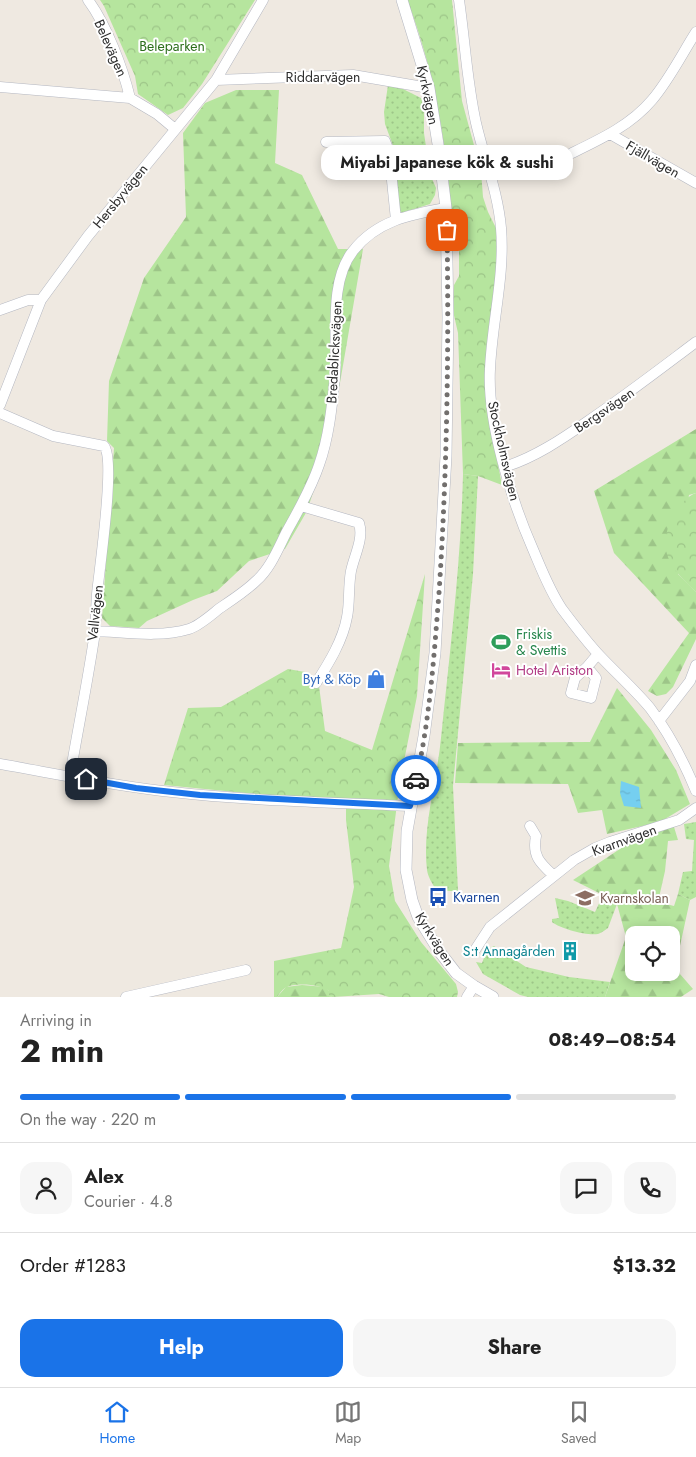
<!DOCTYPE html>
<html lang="en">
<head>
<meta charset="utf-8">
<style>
	:root { --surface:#fff; --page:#f6f6f6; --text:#222; --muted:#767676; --line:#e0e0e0; --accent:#1a73e8 }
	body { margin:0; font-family:Jost,sans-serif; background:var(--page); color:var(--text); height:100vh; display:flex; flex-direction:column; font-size:19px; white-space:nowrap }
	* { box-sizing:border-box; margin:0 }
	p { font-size:16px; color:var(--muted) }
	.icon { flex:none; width:28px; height:28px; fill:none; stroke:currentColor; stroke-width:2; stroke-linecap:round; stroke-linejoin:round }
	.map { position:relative; height:997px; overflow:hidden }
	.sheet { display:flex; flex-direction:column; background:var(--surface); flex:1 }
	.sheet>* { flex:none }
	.controls { position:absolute; left:625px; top:926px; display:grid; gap:10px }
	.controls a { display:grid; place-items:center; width:55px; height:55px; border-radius:10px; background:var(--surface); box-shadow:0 2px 12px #0003; font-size:25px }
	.pin { position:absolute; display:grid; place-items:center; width:42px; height:42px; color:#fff; margin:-21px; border-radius:10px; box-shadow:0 2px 8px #0006 }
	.courier { position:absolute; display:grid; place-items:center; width:50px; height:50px; margin:-25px; border:4px solid #1a73e8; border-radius:50%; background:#fff; color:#222; box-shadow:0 1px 6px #0007 }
	.bubble { position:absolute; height:35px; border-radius:15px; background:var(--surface); box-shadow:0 2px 12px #0003; font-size:16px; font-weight:700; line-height:35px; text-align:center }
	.overview em { font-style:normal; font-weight:700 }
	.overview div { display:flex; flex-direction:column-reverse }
	.overview { display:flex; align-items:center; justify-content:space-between; height:85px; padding:0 20px }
	h1 { font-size:32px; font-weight:700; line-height:38px }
	.bar { display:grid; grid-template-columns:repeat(4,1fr); gap:8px 5px; align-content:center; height:60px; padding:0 20px }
	.bar i { height:6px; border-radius:4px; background:var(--line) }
	.bar .on { background:var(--accent) }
	.bar p { grid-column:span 4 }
	.line { display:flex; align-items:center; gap:12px; padding:0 20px; border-top:1px solid var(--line) }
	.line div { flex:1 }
	.round { display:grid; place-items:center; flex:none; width:52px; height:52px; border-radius:15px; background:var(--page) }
	.cta { display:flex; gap:10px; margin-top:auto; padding:10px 20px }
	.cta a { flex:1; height:58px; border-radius:15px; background:var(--accent); color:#fff; font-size:20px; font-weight:700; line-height:58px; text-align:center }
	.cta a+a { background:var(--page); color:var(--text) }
	.menu { display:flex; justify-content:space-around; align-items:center; height:70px; border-top:1px solid var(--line); background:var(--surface); font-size:14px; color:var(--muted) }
	.menu a { display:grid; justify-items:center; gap:2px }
	.menu .on { color:var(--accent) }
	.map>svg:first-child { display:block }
	.grass { fill:url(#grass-dots) }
	.forest { fill:url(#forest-firs); fill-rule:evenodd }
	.park { fill:url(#park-crowns) }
	.water { fill:url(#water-ripples) }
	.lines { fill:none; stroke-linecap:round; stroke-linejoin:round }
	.minor-casing { stroke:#b4b7c1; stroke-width:11 }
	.tertiary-casing { stroke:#b4b7c1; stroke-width:12 }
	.minor { stroke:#fff; stroke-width:10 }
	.tertiary { stroke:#fff; stroke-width:11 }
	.done { stroke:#726f6d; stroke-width:5; stroke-dasharray:0 9 }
	.route { stroke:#1a73e8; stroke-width:6 }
	.labels { text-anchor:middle; stroke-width:4; stroke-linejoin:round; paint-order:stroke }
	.park-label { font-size:14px; fill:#2c6e1b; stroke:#fff }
	.street-label { font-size:14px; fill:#2e2e2e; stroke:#fff }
	.leisure-label { font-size:14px; fill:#27864d; stroke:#fff; text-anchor:start }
	.hotel-label { font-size:14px; fill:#b23c85; stroke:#fff; text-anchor:start }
	.shop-label { font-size:14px; fill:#366cbe; stroke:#fff; text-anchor:end }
	.transit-label { font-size:14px; fill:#164399; stroke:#fff; text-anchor:start }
	.education-label { font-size:14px; fill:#785e54; stroke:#fff; text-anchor:start }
	.culture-label { font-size:14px; fill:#0d838f; stroke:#fff; text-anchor:end }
</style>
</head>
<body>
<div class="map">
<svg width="696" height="997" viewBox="0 0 696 997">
	<defs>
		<pattern id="grass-dots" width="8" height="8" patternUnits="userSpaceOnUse" patternTransform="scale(1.25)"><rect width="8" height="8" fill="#b6e59e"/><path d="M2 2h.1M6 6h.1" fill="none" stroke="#9dc588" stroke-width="1.8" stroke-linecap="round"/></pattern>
		<pattern id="forest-firs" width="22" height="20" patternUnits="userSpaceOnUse" patternTransform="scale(1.25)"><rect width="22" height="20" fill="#b6e59e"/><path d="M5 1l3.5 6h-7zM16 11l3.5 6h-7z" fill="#9dc588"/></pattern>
		<pattern id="park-crowns" width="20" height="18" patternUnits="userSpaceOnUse" patternTransform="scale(1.25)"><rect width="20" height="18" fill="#b6e59e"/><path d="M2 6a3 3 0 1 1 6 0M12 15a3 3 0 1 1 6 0" fill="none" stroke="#9dc588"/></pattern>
		<pattern id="water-ripples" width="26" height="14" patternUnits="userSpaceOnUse" patternTransform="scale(1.25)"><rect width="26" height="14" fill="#75cff0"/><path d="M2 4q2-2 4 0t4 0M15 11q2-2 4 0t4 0" fill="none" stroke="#66b2ce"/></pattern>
	</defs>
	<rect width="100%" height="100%" fill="#efe9e1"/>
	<path class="grass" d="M388 85 403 89 421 98 424 106V133L430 174 436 188 435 195 430 204 402 213 399 210 395 151 385 124 384 112Z
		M463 474 478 476 473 574 453 786 458 891H437C433 885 428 877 427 870 422 827 437 781 441 738 450 650 461 562 463 474Z
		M696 822V897L690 900 678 894 683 872 692 871 694 840 686 839 684 824Z
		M603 895 617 904 608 928C605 930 601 933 598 934 587 936 561 929 552 922V919L559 918 555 898 568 901 595 912Z
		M494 946 526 967 569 977 610 982 605 997H528L520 995 483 974 476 962 482 963 487 950Z"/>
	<path class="forest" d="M236 90H279L275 163 302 175 338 249H363L330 441 307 511 285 549 249 561 217 591 193 600 147 621 139 628 110 626 102 618 114 448 107 441 109 381 144 278 186 217 183 133 205 103Z
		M696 429V493L689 495 678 574 696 592V639L673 687 666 694 657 696 648 691 689 633 614 553 594 491Z
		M617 688 651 730 676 770 690 804 660 822 607 834 602 810 578 813 568 784 455 783 458 743 590 742Z
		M670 826 674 827 678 840 668 841 665 871 658 902 674 906 678 894 690 900 678 955 673 966 693 989 681 997H605L626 937 617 904 603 895 573 880 638 837ZM634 935H671V972H634Z
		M302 985 325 987 329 991V996L333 997H277L286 987Z"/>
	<path class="park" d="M100 0H255L202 84 183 108 168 115 138 94 135 76 104 6Z
		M407 0H452L462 101 481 171 483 197 488 212 497 230 499 250 485 372 487 408 502 485 478 476 463 474 458 333 453 311 454 285 459 276V249L454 247C449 163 438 79 407 0Z
		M696 493V592C680 576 662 561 666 536 668 527 670 518 676 511 682 504 687 496 696 493Z
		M425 574 417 696 400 781 389 866 395 901 421 942 456 984 458 992 457 997H389L379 994 333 997 329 996V991C321 984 295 982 285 988 282 990 279 994 277 997H274V961L341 948 354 887 346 820V803L164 785 188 708 221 707 288 669 305 672 319 686 325 731 372 750Z"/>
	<path class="water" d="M621 781 639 787 641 808 624 806 620 793Z"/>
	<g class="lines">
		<g class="minor-casing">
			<path id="minor" d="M88 0C106 24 123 68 130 98
				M459 0C465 41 467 83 476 123 484 158 498 192 501 228 505 275 492 322 490 369 487 421 511 499 532 547 541 568 549 590 562 609 574 625 586 641 600 656 616 673 635 690 650 708 669 733 684 762 696 791
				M216 80 353 75 429 88
				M0 87 130 98 157 114 175 129
				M610 134 696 183
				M326 142 385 141 389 151 396 220
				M572 153C601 139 631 125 652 100 669 80 682 54 696 32
				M0 310 28 300H41
				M0 405 41 300 88 236 216 80 263 0
				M0 413 53 436 104 446C116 460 99 571 97 594 96 607 96 620 95 632 88 680 78 728 70 776
				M504 467C534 458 562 439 588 421 625 396 660 369 696 342
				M301 506 359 523C364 539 354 556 351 571 348 587 350 603 347 617 343 640 329 663 316 683
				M95 631C125 632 159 638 189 629 199 626 211 615 220 608 232 600 246 591 256 581 270 569 278 549 286 533 298 511 311 489 319 465 329 437 332 406 335 376 338 339 328 282 353 251 376 221 411 214 446 208
				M587 667 596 678 591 698 571 693 575 678 587 667 598 654
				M659 721 690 681 696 665
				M0 764C57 774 114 786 172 792 251 801 331 802 410 806
				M530 826 536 836C532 856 540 863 553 875
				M475 950 490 927 574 860 595 848 610 842 679 820 696 808
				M126 997 246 970
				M467 997 474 986"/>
		</g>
		<g class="tertiary-casing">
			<path id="tertiary" d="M402 0 429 88 438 144 446 208 448 317 446 456 435 653 424 736 407 831 406 870 412 900 418 917 439 951 456 973 474 986 493 997"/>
		</g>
		<use href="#minor" class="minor"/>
		<use href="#tertiary" class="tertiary"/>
	</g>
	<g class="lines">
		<path class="done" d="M416 780C430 719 434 655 439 593 447 472 449 351 447 230"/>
		<path class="route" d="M86 779 136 788 200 795 410 806 416 780"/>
	</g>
	<defs>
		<g id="stadium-bare" transform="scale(1.5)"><path d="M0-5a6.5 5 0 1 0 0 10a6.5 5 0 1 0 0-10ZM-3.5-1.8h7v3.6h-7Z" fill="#2e9e5b" stroke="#fff" stroke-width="2.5" paint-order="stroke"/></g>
		<g id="hotel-bare" transform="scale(1.5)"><path d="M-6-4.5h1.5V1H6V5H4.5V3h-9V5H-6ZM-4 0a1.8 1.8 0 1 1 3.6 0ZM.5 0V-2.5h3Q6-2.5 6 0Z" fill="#d1479c" stroke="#fff" stroke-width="2.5" paint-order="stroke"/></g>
		<g id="shop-bare" transform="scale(1.5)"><path d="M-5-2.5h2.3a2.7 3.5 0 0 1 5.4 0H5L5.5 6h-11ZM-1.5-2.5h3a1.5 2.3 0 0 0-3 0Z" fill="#3f7fe0" stroke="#fff" stroke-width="2.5" paint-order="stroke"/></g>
		<g id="bus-bare" transform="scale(1.5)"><path d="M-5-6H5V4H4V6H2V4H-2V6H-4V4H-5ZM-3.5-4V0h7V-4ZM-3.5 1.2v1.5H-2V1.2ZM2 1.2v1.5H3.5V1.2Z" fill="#1a4fb4" stroke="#fff" stroke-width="2.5" paint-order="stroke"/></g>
		<g id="school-bare" transform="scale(1.5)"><path d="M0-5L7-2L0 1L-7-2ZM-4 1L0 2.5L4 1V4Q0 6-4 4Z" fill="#8d6e63" stroke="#fff" stroke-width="2.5" paint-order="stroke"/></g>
		<g id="building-bare" transform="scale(1.5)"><path d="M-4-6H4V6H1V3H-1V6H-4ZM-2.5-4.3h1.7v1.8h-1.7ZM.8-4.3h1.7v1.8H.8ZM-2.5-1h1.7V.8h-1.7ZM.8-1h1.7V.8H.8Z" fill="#0f9aa8" stroke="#fff" stroke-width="2.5" paint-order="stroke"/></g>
	</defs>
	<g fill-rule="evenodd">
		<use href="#stadium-bare" x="501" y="642"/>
		<use href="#hotel-bare" x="501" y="670"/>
		<use href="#shop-bare" x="376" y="679"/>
		<use href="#bus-bare" x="438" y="897"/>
		<use href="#school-bare" x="585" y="898"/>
		<use href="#building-bare" x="570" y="951"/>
	</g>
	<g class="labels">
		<g class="park-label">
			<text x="172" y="51">Beleparken</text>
		</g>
		<g class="street-label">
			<text transform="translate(111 48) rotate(66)" y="5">Belevägen</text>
			<text x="323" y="82">Riddarvägen</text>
			<text transform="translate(428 95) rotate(78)" y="5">Kyrkvägen</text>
			<text transform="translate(653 159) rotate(30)" y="5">Fjällvägen</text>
			<text transform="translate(120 196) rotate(-51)" y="5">Hersbyvägen</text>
			<text transform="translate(334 352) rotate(-87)" y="5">Bredablicksvägen</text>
			<text transform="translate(604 410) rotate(-34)" y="5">Bergsvägen</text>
			<text transform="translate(504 451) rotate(77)" y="5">Stockholmsvägen</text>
			<text transform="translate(95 613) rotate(-84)" y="5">Vallvägen</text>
			<text transform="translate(624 840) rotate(-20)" y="5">Kvarnvägen</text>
			<text transform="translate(435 939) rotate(58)" y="5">Kyrkvägen</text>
		</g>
		<g class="leisure-label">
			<text x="516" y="639">Friskis<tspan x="516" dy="16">&amp; Svettis</tspan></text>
		</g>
		<g class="hotel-label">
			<text x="516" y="675">Hotel Ariston</text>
		</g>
		<g class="shop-label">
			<text x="361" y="684">Byt &amp; Köp</text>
		</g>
		<g class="transit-label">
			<text x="453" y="902">Kvarnen</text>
		</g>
		<g class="education-label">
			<text x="600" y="903">Kvarnskolan</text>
		</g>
		<g class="culture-label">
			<text x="555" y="956">S:t Annagården</text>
		</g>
	</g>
</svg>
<div class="controls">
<a><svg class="icon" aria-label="locate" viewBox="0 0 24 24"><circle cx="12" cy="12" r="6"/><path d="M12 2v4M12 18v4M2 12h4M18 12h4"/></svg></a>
</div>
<div class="pin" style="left:447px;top:230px;background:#ea580c"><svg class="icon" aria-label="bag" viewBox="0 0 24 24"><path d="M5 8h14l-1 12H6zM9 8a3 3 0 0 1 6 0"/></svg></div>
<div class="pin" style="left:86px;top:779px;background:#1f2937"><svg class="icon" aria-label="home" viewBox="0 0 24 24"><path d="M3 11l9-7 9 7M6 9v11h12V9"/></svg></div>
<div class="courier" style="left:416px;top:780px"><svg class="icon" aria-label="car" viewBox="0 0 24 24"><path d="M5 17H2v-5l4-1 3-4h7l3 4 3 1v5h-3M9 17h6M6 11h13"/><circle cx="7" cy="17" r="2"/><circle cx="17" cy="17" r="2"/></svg></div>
<div class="bubble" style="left:321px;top:145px;width:252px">Miyabi Japanese kök &amp; sushi</div>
</div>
<section class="sheet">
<div class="overview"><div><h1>2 min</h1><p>Arriving in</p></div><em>08:49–08:54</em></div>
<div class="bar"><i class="on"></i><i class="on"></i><i class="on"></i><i></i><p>On the way · 220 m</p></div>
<div class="line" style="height:90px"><a class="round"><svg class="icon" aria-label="person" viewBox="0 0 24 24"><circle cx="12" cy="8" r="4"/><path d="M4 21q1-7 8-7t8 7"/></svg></a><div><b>Alex</b><p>Courier · 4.8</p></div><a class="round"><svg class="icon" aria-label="chat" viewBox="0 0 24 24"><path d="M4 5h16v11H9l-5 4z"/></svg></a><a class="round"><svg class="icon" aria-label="phone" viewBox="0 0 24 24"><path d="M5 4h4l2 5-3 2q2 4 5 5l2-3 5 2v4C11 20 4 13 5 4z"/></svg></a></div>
<div class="line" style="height:65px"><div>Order #1283</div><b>$13.32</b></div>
<div class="cta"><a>Help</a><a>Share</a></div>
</section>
<nav class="menu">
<a class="on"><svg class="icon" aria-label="home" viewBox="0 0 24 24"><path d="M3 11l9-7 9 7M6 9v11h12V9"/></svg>Home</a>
<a><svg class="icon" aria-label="map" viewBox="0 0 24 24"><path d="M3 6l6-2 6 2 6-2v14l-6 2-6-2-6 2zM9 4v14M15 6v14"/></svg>Map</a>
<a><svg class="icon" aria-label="saved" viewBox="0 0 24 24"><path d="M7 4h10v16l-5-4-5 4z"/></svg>Saved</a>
</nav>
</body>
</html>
